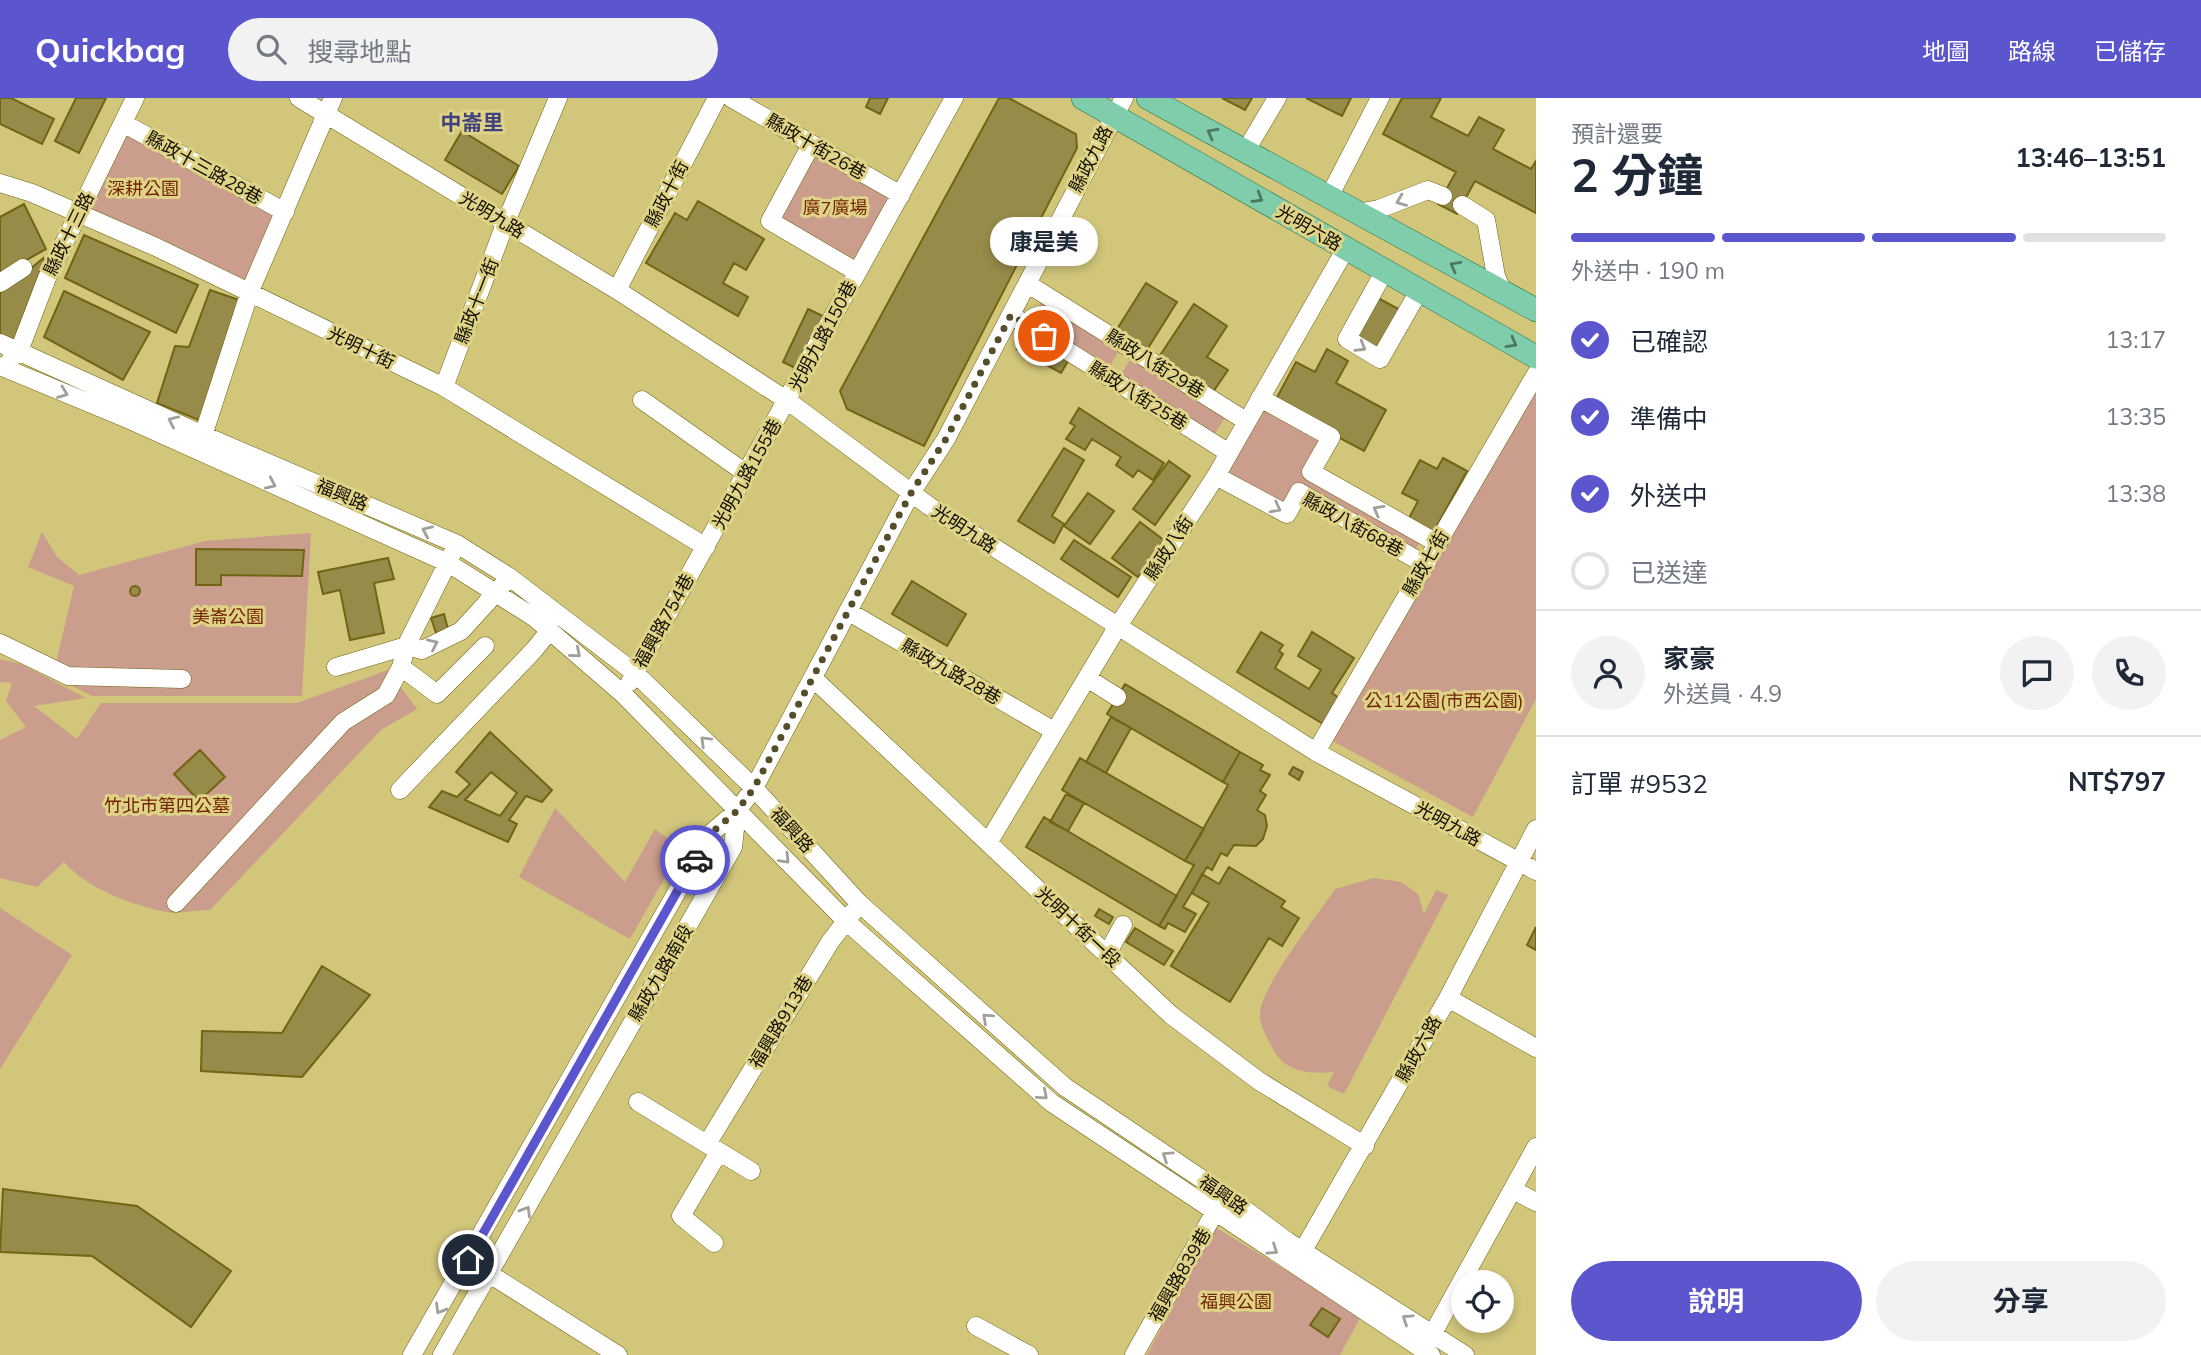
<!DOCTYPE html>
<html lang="zh-TW">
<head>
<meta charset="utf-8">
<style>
	:root { --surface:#fff; --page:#f2f2f3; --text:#1f2937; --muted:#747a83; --line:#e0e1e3; --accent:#5b56ce }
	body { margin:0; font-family:Mulish,"Noto Sans TC",sans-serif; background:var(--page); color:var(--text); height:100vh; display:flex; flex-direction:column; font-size:26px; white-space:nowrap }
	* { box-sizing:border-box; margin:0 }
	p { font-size:23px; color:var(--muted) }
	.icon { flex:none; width:38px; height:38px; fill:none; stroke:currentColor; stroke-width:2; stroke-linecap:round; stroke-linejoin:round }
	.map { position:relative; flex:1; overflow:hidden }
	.side { display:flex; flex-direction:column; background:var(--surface); width:665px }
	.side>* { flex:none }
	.tools { position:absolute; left:1451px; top:1172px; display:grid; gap:14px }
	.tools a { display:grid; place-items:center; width:63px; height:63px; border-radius:50%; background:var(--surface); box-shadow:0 4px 10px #0003; font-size:35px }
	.pin { position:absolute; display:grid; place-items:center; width:60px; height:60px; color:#fff; margin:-30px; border:4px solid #fff; border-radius:50%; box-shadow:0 2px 7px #0007 }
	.courier { position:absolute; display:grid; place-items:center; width:70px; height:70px; margin:-35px; border:5px solid #5b56ce; border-radius:50%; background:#fff; color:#222; box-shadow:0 2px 9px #0007 }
	.bubble { position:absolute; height:49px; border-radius:24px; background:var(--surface); box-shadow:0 4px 10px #0003; font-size:23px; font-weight:700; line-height:49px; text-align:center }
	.headline em { font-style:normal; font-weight:700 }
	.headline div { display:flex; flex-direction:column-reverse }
	.headline { display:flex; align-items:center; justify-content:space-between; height:119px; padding:0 35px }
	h1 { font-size:46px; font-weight:700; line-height:52px }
	.bar { display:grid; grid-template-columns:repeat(4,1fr); gap:10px 7px; align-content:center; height:84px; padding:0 35px }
	.bar i { height:9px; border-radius:5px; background:var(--line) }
	.bar .on { background:var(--accent) }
	.bar p { grid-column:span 4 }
	.line { display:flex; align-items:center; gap:18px; padding:0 35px; border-top:2px solid var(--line) }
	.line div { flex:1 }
	.round { display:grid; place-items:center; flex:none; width:74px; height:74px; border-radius:37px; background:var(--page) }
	ol { padding:0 35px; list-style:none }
	li { display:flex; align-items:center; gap:21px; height:77px }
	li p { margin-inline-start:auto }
	li .icon { padding:7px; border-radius:50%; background:var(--accent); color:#fff; stroke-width:4 }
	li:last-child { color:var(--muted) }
	li i { width:38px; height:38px; border:4px solid var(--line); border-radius:50% }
	.cta { display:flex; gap:14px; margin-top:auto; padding:14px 35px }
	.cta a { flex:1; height:80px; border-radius:42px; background:var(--accent); color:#fff; font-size:28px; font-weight:700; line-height:80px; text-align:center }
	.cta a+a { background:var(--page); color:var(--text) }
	header { display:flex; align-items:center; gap:42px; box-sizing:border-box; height:98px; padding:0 35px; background:var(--accent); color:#fff }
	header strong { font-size:33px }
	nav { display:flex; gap:38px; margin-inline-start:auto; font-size:24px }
	.search { width:490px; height:63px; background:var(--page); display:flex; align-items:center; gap:18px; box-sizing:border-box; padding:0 24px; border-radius:38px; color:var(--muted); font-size:26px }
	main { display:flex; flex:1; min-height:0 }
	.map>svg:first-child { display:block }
	.green { fill:#ca9d8d }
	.building { fill:#968b48; stroke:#716514; stroke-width:2; fill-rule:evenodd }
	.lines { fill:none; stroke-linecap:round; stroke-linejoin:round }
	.minor-casing { stroke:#6e620e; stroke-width:19 }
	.major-casing { stroke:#23744c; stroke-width:24 }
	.minor { stroke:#fff; stroke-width:18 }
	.major { stroke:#80cdac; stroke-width:23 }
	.oneway { stroke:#4e775f }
	.oneway2 { stroke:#a09f99 }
	.done { stroke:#554e2b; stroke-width:7; stroke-dasharray:0 12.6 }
	.route { stroke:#5b56ce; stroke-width:9 }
	.labels { text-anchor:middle; stroke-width:6; stroke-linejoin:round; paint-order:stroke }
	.street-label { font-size:18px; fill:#120e00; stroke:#dfd387 }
	.park-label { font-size:18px; fill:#732400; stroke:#dfd387 }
	.quarter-label { font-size:21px; font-weight:bold; fill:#40417d; stroke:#dfd387 }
</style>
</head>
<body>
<header>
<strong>Quickbag</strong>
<div class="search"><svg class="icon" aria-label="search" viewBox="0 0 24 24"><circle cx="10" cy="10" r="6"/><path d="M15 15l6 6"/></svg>搜尋地點</div>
<nav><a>地圖</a><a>路線</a><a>已儲存</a></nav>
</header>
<main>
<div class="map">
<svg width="1536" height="1257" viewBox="0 0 1536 1257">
	<rect width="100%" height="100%" fill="#d2c67b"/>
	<path class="green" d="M123 25 285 114 250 193 80 116Z
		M811 47 901 97 857 174 770 123Z
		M1042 203 1120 251 1110 268 1032 220Z
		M1133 257 1227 316 1214 337 1120 278Z
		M1536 290V601L1473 719 1329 641Z
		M1263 308 1321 341 1302 374 1421 443 1413 455 1296 388 1284 407 1225 373Z
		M42 434 57 459 79 477 205 443 311 435 302 598H92L53 578 74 488 28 469Z
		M0 561 21 566 86 600 34 608 77 641 101 605H297L388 572 417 611 381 632 210 812C197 812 180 816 166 814 132 807 86 790 64 764L37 789 0 780V642L26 629 6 603 12 585 0 584Z
		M555 710 625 784 655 731 681 751 630 841 519 779Z
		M1374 780 1401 784 1418 796 1424 816 1436 792 1448 797 1344 996 1327 988 1334 974C1311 976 1285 975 1273 951 1268 940 1259 928 1260 916 1261 888 1318 817 1335 791Z
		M0 810 72 857 0 971Z
		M1215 1129 1361 1218 1340 1257H1147Z"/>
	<path class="building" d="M0 0H11L54 21 42 46 0 26Z
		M76 0H106L79 55 55 43Z
		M870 0H888L880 16 866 9Z
		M999 0H1009L1076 36 1077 50 924 348 847 311 840 293Z
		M1222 0H1252L1245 12Z
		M1306 0H1351L1342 18Z
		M1402 0H1441L1431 19 1468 38 1479 19 1504 32 1493 51 1531 71 1536 63V115L1475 83 1457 116 1438 106 1456 74 1383 36Z
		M462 33 519 68 502 96 445 62Z
		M698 103 764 141 746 172 734 165 723 185 748 199 738 218 646 165 675 115 687 122Z
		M24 106 46 151 0 177V119Z
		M84 137 198 187 176 235 65 180Z
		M46 158 13 245 0 239V195Z
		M1146 185 1177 204 1145 255 1114 236Z
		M210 192 239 202 201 323 157 305 175 248 189 249Z
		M64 193 150 234 123 282 44 239Z
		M1376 199 1404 214 1379 256 1352 241Z
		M1194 206 1227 228 1207 259 1228 272 1211 297 1157 262Z
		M808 211 829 221 803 274 783 264Z
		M1024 238 1068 263 1061 275 1017 251Z
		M1327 251 1348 263 1336 285 1386 312 1364 353 1274 305 1296 264 1315 274Z
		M1079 310 1164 365 1153 382 1138 372 1133 379 1116 367 1121 359 1092 341 1085 352 1066 341 1075 328 1070 325Z
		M1064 350 1084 362 1052 418 1064 426 1054 445 1018 423Z
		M1443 360 1467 373 1432 437 1407 424 1418 403 1402 395 1420 362 1437 371Z
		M1169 363 1190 378 1155 427 1133 411Z
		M1088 395 1114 413 1090 446 1064 428Z
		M1140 424 1165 443 1138 479 1112 460Z
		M1074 442 1131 479 1118 499 1061 461Z
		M196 451 304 452 302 478 221 477V487H196Z
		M388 460 394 481 374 485 384 535 350 542 340 492 323 496 318 474Z
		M912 483 966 516 947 548 892 516Z
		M130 493a5 5 0 1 1 10 0a5 5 0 1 1-10 0Z
		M444 516 448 531 436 535 431 520Z
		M1261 534 1283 547 1279 553 1283 556 1275 570 1309 591 1321 572 1298 558 1312 534 1354 560 1332 595 1339 600 1323 626 1237 574Z
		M1125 586 1240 654 1223 684 1107 616Z
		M1111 619 1131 630 1106 675 1086 664Z
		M490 634 552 692 542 704 526 698 509 722 517 726 508 744 429 709 442 693 457 699 470 686 456 674ZM491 674 517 695 500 718 465 702Z
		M200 652 225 679 199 703 174 676Z
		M1240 654 1263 667 1260 672 1270 677 1260 693 1266 697 1257 712 1265 717 1267 728 1263 741 1256 748 1234 747 1227 758 1221 755 1212 772 1207 769 1183 809 1196 816 1185 834 1168 825 1165 831 1159 828 1194 767 1185 763 1228 687 1223 684Z
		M1080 660 1204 731 1185 763 1062 692Z
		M1293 669 1303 674 1299 682 1289 676Z
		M1066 696 1084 705 1068 733 1050 724Z
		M1044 719 1177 798 1159 828 1026 749Z
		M1229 769 1285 803 1281 809 1299 820 1282 848 1269 840 1230 904 1171 868 1209 805 1192 795 1202 776 1219 786Z
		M1099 811 1113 819 1109 826 1095 818Z
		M1536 829V852L1527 847Z
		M1135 830 1173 853 1164 867 1126 844Z
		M322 868 370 897 302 979 201 973 202 933 282 935Z
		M3 1091 137 1108 231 1173 191 1229 92 1158 0 1154Z
		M1322 1210 1340 1221 1328 1239 1310 1227Z"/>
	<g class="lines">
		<g class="minor-casing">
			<path id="minor" d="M299 0 617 192 788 303 929 408 1316 654 1536 773
				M731 0 901 97
				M123 25 285 114
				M811 47 770 123 857 174
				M1245 54 1277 0
				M0 85 32 95 156 149 444 289 706 449
				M1329 99 1380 0
				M1462 107 1486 122 1496 178 1503 194
				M1357 115 1379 111 1428 92 1443 98
				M1384 174 1347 241 1380 261 1419 193
				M0 185 23 170
				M1028 186 1246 323
				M617 192 717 0
				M1011 217 1229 355
				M0 245 203 337 457 446 508 478 635 575 754 690 859 805 1065 989 1224 1096 1287 1143 1465 1257
				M11 260 19 253 47 180 135 0
				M0 268 130 322 448 465 535 520 623 596 847 824 1052 1005 1431 1257
				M444 289 505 126 558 0
				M1260 300 1331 339 1311 374 1437 445
				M642 302 747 376
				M200 347 250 193 333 0
				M1216 378 1287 416 1299 394 1426 467
				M452 456 406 548 422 552 461 533 502 488
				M849 514 1054 633
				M0 545 68 578 182 581
				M336 569 406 548 401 569 437 596 485 548
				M813 580 1171 917 1259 983 1365 1048
				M1087 580 1117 599
				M630 584 954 0
				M1316 654 1536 276
				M400 692 534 552 550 532
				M988 745 1118 528 1216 378 1345 152
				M176 805 343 624 386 597 401 569
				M1107 856 1123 827
				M1448 900 1536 950
				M638 1004 751 1073
				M707 1046 830 844 853 814
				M1513 1092 1536 1104
				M714 1145 681 1118 719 1054
				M1298 1161 1448 900 1536 731
				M480 1170 618 1257
				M976 1228 1029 1257
				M1427 1246 1536 1049
				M412 1257 710 736 737 713 754 690 911 395 946 341 1124 0
				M442 1257 733 749 737 713
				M1134 1257 1220 1105"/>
		</g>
		<g class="major-casing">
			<path id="major" d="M1083 0 1536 259
				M1148 0 1536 212"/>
		</g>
		<use href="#minor" class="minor"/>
		<use href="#major" class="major"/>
	</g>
	<defs><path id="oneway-chevron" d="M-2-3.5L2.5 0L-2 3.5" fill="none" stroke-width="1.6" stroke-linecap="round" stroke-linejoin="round" transform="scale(1.75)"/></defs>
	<g class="oneway">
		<use href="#oneway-chevron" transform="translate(1212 35) rotate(-151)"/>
		<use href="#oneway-chevron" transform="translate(1258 100) rotate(31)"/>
		<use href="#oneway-chevron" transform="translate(1455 168) rotate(-151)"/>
		<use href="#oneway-chevron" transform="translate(1512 245) rotate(29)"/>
	</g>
	<g class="oneway2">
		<use href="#oneway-chevron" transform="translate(1401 103) rotate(158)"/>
		<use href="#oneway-chevron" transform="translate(1361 249) rotate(31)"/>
		<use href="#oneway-chevron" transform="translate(63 295) rotate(21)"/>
		<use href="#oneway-chevron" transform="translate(173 323) rotate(-155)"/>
		<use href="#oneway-chevron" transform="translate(271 386) rotate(24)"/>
		<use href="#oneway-chevron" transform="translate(1276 410) rotate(28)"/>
		<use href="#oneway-chevron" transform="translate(1378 412) rotate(-151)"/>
		<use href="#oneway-chevron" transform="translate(427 433) rotate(-156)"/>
		<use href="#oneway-chevron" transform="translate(433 546) rotate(-25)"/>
		<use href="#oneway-chevron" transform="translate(576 555) rotate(41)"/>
		<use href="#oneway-chevron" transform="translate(705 643) rotate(-136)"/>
		<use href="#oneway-chevron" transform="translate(785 761) rotate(46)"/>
		<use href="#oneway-chevron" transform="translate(987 920) rotate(-138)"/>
		<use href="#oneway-chevron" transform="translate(1043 997) rotate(41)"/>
		<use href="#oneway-chevron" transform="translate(1167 1058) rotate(-146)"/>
		<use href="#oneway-chevron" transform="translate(526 1113) rotate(-59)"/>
		<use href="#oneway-chevron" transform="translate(1273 1152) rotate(34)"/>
		<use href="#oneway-chevron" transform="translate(440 1211) rotate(121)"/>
		<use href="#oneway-chevron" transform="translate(1407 1221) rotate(-146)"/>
	</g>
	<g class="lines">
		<path class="done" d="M695 762 710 736 737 713 754 690 911 395 946 341 1011 217 1044 238"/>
		<path class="route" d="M468 1162 695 762"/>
	</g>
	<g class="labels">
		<g class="street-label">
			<text transform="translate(816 49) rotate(30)" y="6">縣政十街26巷</text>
			<text transform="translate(1091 61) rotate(-63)" y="6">縣政九路</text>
			<text transform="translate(204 70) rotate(29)" y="6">縣政十三路28巷</text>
			<text transform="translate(667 96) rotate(-63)" y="6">縣政十街</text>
			<text transform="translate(492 117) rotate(31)" y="6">光明九路</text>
			<text transform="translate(1309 130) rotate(30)" y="6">光明六路</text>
			<text transform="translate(69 136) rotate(-64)" y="6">縣政十三路</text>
			<text transform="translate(477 203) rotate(-69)" y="6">縣政十一街</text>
			<text transform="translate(823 238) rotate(-62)" y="6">光明九路150巷</text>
			<text transform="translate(361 250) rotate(26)" y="6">光明十街</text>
			<text transform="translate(1155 266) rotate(32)" y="6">縣政八街29巷</text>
			<text transform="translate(1138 298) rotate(32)" y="6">縣政八街25巷</text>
			<text transform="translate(747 376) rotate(-61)" y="6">光明九路155巷</text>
			<text transform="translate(342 397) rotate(23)" y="6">福興路</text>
			<text transform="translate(1353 427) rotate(29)" y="6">縣政八街68巷</text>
			<text transform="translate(964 431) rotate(33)" y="6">光明九路</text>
			<text transform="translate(1169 450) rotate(-57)" y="6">縣政八街</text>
			<text transform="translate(1426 465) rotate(-60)" y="6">縣政七街</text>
			<text transform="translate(664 523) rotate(-61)" y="6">福興路754巷</text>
			<text transform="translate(951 574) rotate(30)" y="6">縣政九路28巷</text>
			<text transform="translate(1448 726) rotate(29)" y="6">光明九路</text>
			<text transform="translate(792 732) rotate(48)" y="6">福興路</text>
			<text transform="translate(1078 829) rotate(43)" y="6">光明十街一段</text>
			<text transform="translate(661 875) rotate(-60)" y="6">縣政九路南段</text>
			<text transform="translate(781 924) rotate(-59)" y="6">福興路913巷</text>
			<text transform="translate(1419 951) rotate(-61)" y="6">縣政六路</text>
			<text transform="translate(1223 1097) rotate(35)" y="6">福興路</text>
			<text transform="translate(1180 1177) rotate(-60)" y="6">福興路839巷</text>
		</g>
		<g class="park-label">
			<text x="143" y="97">深耕公園</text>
			<text x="835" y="116">廣7廣場</text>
			<text x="228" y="525">美崙公園</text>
			<text x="1444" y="609">公11公園(市西公園)</text>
			<text x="167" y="714">竹北市第四公墓</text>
			<text x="1236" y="1210">福興公園</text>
		</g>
		<g class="quarter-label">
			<text x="472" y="32">中崙里</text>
		</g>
	</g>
</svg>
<div class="tools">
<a><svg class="icon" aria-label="locate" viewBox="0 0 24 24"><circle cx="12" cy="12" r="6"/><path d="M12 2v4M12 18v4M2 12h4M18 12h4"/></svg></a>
</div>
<div class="pin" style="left:1044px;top:238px;background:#ea580c"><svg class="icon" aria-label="bag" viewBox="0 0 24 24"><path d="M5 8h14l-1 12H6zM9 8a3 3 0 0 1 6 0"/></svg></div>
<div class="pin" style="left:468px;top:1162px;background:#1f2937"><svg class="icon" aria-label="home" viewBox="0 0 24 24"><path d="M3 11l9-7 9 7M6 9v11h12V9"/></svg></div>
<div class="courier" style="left:695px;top:762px"><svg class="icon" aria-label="car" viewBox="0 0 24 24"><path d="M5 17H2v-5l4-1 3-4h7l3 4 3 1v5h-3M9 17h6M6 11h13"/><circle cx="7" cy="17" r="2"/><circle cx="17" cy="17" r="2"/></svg></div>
<div class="bubble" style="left:990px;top:119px;width:108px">康是美</div>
</div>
<section class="side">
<div class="headline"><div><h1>2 分鐘</h1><p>預計還要</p></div><em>13:46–13:51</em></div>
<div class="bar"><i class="on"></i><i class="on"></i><i class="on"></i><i></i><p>外送中 · 190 m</p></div>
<ol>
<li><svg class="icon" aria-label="check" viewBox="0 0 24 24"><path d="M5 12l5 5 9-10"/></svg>已確認<p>13:17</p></li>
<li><svg class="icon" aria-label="check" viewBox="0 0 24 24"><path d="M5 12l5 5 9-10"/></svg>準備中<p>13:35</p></li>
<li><svg class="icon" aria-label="check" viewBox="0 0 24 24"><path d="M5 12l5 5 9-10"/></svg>外送中<p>13:38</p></li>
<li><i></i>已送達</li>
</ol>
<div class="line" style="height:126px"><a class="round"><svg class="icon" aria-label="person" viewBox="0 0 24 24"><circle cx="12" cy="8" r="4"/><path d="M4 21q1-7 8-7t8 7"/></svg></a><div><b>家豪</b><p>外送員 · 4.9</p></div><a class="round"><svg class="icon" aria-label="chat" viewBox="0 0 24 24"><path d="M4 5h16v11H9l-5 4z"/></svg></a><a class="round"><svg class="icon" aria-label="phone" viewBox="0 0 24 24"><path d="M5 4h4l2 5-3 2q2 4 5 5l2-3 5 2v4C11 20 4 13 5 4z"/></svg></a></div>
<div class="line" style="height:91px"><div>訂單 #9532</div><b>NT$797</b></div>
<div class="cta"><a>說明</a><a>分享</a></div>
</section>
</main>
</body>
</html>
